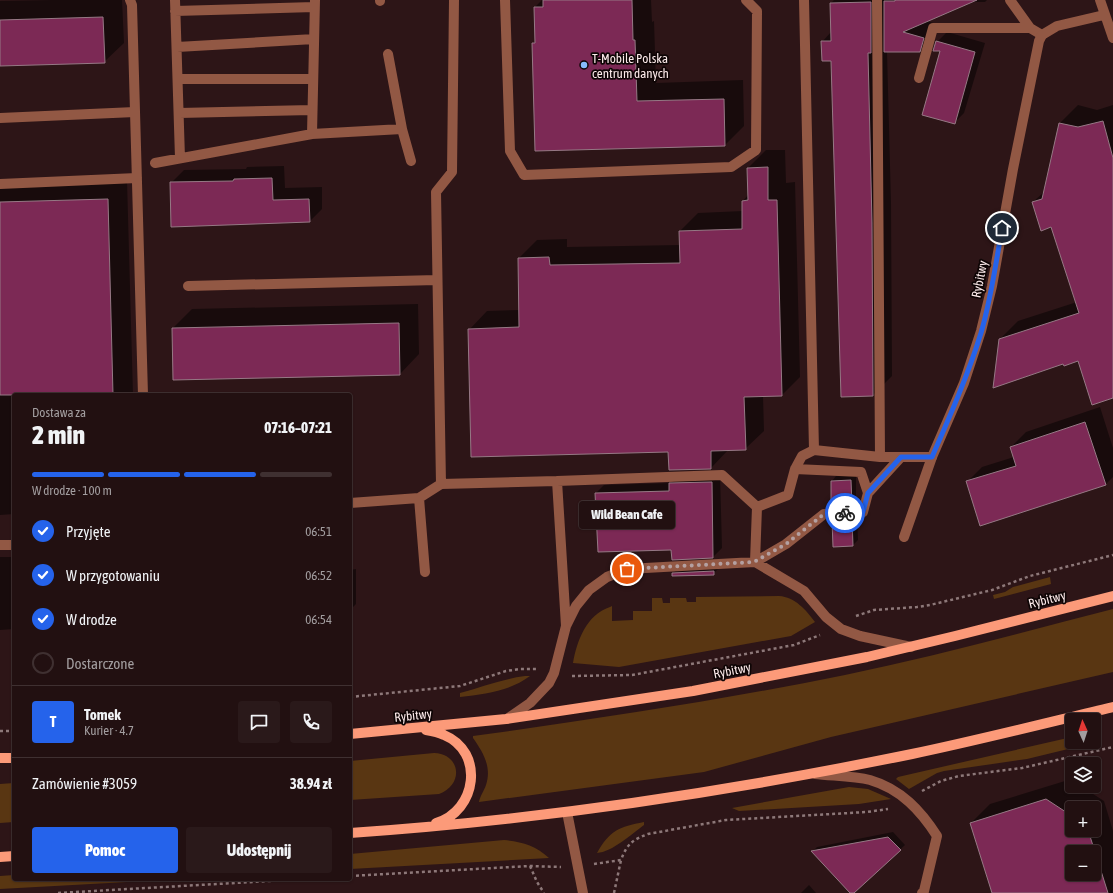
<!DOCTYPE html>
<html lang="pl">
<head>
<meta charset="utf-8">
<style>
	:root { --surface:#221011; --page:#2a191a; --text:#f1f3f6; --muted:#a29d9f; --line:#3f3031; --accent:#2563eb }
	body { margin:0; font-family:"Asap Condensed",sans-serif; background:var(--page); color:var(--text); height:100vh; display:flex; flex-direction:column; font-size:15px; white-space:nowrap }
	* { box-sizing:border-box; margin:0 }
	p { font-size:13px; color:var(--muted) }
	.icon { flex:none; width:22px; height:22px; fill:none; stroke:currentColor; stroke-width:2; stroke-linecap:round; stroke-linejoin:round }
	.map { position:relative; flex:1; overflow:hidden }
	.details { position:absolute; left:12px; top:393px; width:340px; height:488px; display:flex; flex-direction:column; background:var(--surface); border-radius:4px; box-shadow:0 1px 3px #0004,0 0 0 1px var(--line) }
	.details>* { flex:none }
	.needle { width:26px; rotate:357deg }
	.fabs { position:absolute; left:1065px; top:713px; display:grid; gap:8px }
	.fabs a { display:grid; place-items:center; width:36px; height:36px; border-radius:4px; background:var(--surface); box-shadow:0 1px 3px #0004,0 0 0 1px var(--line); font-size:20px }
	.pin { position:absolute; display:grid; place-items:center; width:34px; height:34px; color:#fff; margin:-17px; border:2px solid #fff; border-radius:50%; box-shadow:0 1px 4px #0007 }
	.courier { position:absolute; display:grid; place-items:center; width:40px; height:40px; margin:-20px; border:3px solid #2563eb; border-radius:50%; background:#fff; color:#222; box-shadow:0 1px 5px #0007 }
	.bubble { position:absolute; height:28px; border-radius:4px; background:var(--surface); box-shadow:0 1px 3px #0004,0 0 0 1px var(--line); font-size:13px; font-weight:800; line-height:28px; text-align:center }
	.overview em { font-style:normal; font-weight:800 }
	.overview div { display:flex; flex-direction:column-reverse }
	.overview { display:flex; align-items:center; justify-content:space-between; height:68px; padding:0 20px }
	h1 { font-size:26px; font-weight:800; line-height:30px }
	.bar { display:grid; grid-template-columns:repeat(4,1fr); gap:6px 4px; align-content:center; height:48px; padding:0 20px }
	.bar i { height:5px; border-radius:3px; background:var(--line) }
	.bar .current { background:var(--accent) }
	.bar p { grid-column:span 4 }
	.line { display:flex; align-items:center; gap:10px; padding:0 20px; border-top:1px solid var(--line) }
	.line div { flex:1 }
	.round { display:grid; place-items:center; flex:none; width:42px; height:42px; border-radius:4px; background:var(--page) }
	ol { padding:0 20px; list-style:none }
	li { display:flex; align-items:center; gap:12px; height:44px }
	li p { margin-inline-start:auto }
	li .icon { padding:4px; border-radius:50%; background:var(--accent); color:#fff; stroke-width:4 }
	li:last-child { color:var(--muted) }
	li i { width:22px; height:22px; border:2px solid var(--line); border-radius:50% }
	.primary-button { display:flex; gap:8px; margin-top:auto; padding:8px 20px }
	.primary-button a { flex:1; height:46px; border-radius:4px; background:var(--accent); color:#fff; font-size:16px; font-weight:800; line-height:46px; text-align:center }
	.primary-button a+a { background:var(--page); color:var(--text) }
	.map>svg:first-child { display:block }
	.green { fill:#593612 }
	.shadow { fill:#0007; fill-rule:evenodd }
	.building { fill:#7c2955; stroke:#967985; fill-rule:evenodd }
	.lines { fill:none; stroke-linecap:round; stroke-linejoin:round }
	.path { stroke:#8d7879; stroke-width:2.5; stroke-dasharray:3 3; stroke-linecap:butt }
	.lane { stroke:#925844; stroke-width:10 }
	.street { stroke:#925844; stroke-width:10 }
	.primary { stroke:#fc9a79; stroke-width:10 }
	.done { stroke:#b4a0a1; stroke-width:4; stroke-dasharray:0 7.2 }
	.route { stroke:#2563eb; stroke-width:5 }
	.poi-dot { fill:#86bbfb; stroke:#0e0505; stroke-width:1.5 }
	.labels { text-anchor:middle; stroke-width:3.5; stroke-linejoin:round; paint-order:stroke }
	.poi-label { font-size:13px; fill:#fdebeb; stroke:#0e0505; text-anchor:start }
	.street-label { font-size:13px; fill:#fdebeb; stroke:#0e0505 }
</style>
</head>
<body>
<div class="map">
<svg width="1113" height="893" viewBox="0 0 1113 893">
	<rect width="100%" height="100%" fill="#2d1517"/>
	<path class="green" d="M1050 577 1051 584 994 599 993 595 1005 592 1013 587Z
		M779 596C795 597 806 610 815 622L791 636 619 667 573 663C577 641 586 615 610 607L612 606V621L633 620V611H652V598H662L663 603H670V598H686L687 602H696V597Z
		M1113 609V672L831 737 704 772 479 802C480 796 484 791 486 785 492 767 483 752 473 738V736C598 719 722 700 845 675 935 656 1024 632 1113 609Z
		M525 676H530C510 691 485 694 460 697V693C482 687 502 679 525 676Z
		M1072 737V742H1094V741L1097 742 1027 759 944 771 937 773 909 789 896 779 898 777Z
		M434 753C461 754 464 785 439 794L350 800V761Z
		M14 783V822L0 823V784Z
		M849 787 868 789 891 799 859 804 739 811 732 808Z
		M644 822V825C632 834 612 852 597 853 610 830 619 827 644 822Z
		M504 840C522 842 535 845 549 858L350 869V854Z
		M14 875V879H182L0 889V876Z"/>
	<path class="shadow" d="M52 0H122L124 43 104 62 0 65V1Z
		M542 0H651L652 22 654 21 656 83 743 80 744 126 725 145 536 150 533 43 536 41 535 7Z
		M834 0H987L985 2H969L927 21 937 24 933 37 919 51H887L891 203 892 376 873 395 832 60 822 42 831 32V3Z
		M947 32 985 43 964 113 954 123 941 50 937 42Z
		M1078 105 1097 110 1113 105V397L1079 360 1064 363 1000 339 1018 321 1077 302 1052 226 1033 202 1045 191 1060 123Z
		M766 150H785L786 183 795 182 800 377 782 395 763 396 764 431 745 449H729L711 468 670 469 669 451 469 330 487 311 520 310 519 258 537 240 567 239V247L680 245V231L698 213 743 211V201L748 195V168Z
		M284 166 285 188 322 187V209L310 221 171 183 184 170 246 169 247 167Z
		M127 180 133 395H14V514L0 515V183Z
		M418 304 419 354 400 374 173 328 192 309Z
		M1100 407 1113 448V477L1105 485 967 482 982 467 1014 457 1011 447 1026 432Z
		M720 474 722 548 713 557 673 559 672 549 596 493 604 485 671 483 679 475Z
		M836 476H856V500L852 505 832 481Z
		M857 515 858 540 853 545 833 521 838 516Z
		M0 557H14V629L0 630Z
		M718 566V569L713 574 673 573 678 569Z
		M356 569V604L350 610V570Z
		M1065 781 1085 794 1090 792 1104 801 1113 831V893H993L971 823 990 804ZM1072 808H1094V830H1072ZM1072 852H1094V874H1072Z
		M893 832 905 845 853 893 813 851 817 847Z
		M809 885 816 893H801Z"/>
	<path class="building" d="M543 0H632L633 40H635L637 101 724 99 725 146 535 151 532 43H535L534 7H543Z
		M895 0H977L903 32 924 38 920 52H884V1H895Z
		M871 2V53H868L872 223 873 396 841 397 831 61H822L821 41H831L830 3Z
		M103 17 105 63 0 66V20Z
		M936 41 975 52 955 124 922 115 940 51H933Z
		M1103 121 1113 158V398L1092 405 1078 361 1064 366 1063 364 993 388 999 339 1079 313 1051 227 1041 231 1032 202 1042 199 1059 123 1078 127Z
		M768 167V200H777L782 396 744 397 746 450 711 451V469L669 470 668 452 471 457 468 329 519 327 518 258 549 257 550 265 680 263 679 231 742 229V201L748 200 747 168Z
		M272 178 273 200 309 199 310 222 171 227 170 182 233 181 234 179Z
		M108 199 113 395H0V202Z
		M399 323 400 375 173 380 172 328Z
		M1085 422 1106 485 980 526 966 481 1016 466 1010 447Z
		M851 480 852 506 831 507V481Z
		M712 482 713 558 672 560 671 550 598 552 595 493 669 491V483Z
		M852 519 853 546 833 547 832 520Z
		M714 571V575L672 576V573Z
		M1046 799 1072 816V830H1088L1108 893H992L970 823ZM1072 852H1094V874H1072Z
		M888 837 901 850 854 893H850L811 851Z"/>
	<g class="lines">
		<path class="path" d="M856 616 874 610 917 607 930 605 992 590 1030 576 1113 555
			M572 676 632 675 794 645 820 635
			M350 697 460 686 506 671 520 669H537
			M0 731H14
			M922 791 941 781 959 776 1022 768 1113 747
			M594 864 621 860C627 844 632 840 648 834L726 820 867 812 888 809
			M530 866 537 882 544 893
			M350 876 530 866 561 867
			M58 893 305 879
			M614 893 621 860"/>
		<path class="lane" d="M130 0 132 5 143 395
			M175 0 180 158
			M315 0 312 134 402 129 388 54
			M380 0V1
			M454 0 452 172 436 192 441 484 557 481 566 626
			M505 0 510 151 524 175 731 167 756 150 757 11 746 0
			M804 0 814 450 880 457H932
			M877 0 880 457
			M1010 0 1030 28 1042 35
			M175 11 314 7
			M177 47 314 39
			M919 78 933 28H1030
			M178 79H313
			M179 113 312 110
			M0 118 135 112
			M402 129 411 161
			M155 163 312 134
			M0 184 137 178
			M188 286 437 280
			M795 469 861 472 868 493 863 512 824 514 786 544 755 562 757 507 788 495Z
			M795 469 802 456 814 450
			M557 481 722 475 757 507
			M868 493 901 457
			M419 498 425 572
			M350 503 419 498 441 484
			M0 545H14
			M507 719 530 703 549 683 554 673 566 626 576 606 589 590 607 577 627 569 755 562 794 585 804 591 826 617 841 629 860 636 911 647
			M815 774C833 776 854 776 870 780 901 789 921 811 937 836L924 891 922 893"/>
		<path class="street" d="M1100 0 1113 38
			M904 537 932 457 964 383 981 331 992 286 1013 169 1039 41 1042 35 1057 26 1104 15
			M567 812 583 893"/>
		<path class="primary" d="M426 730C432 731 438 732 444 735 485 752 477 811 436 823
			M350 734 506 719 693 691 867 657 955 636 1113 596
			M0 758H14
			M350 833C539 820 727 792 912 754 979 740 1046 723 1113 707
			M0 857 14 856"/>
	</g>
	<g class="lines">
		<path class="done" d="M627 569 754 562 786 544 824 514 845 513"/>
		<path class="route" d="M845 513 863 512 868 493 901 457H932C950 416 968 375 981 333 991 299 996 263 1002 228"/>
	</g>
	<circle class="poi-dot" cx="584" cy="65" r="4"/>
	<g class="labels">
		<g class="poi-label">
			<text x="592" y="63">T‑Mobile Polska<tspan x="592" dy="15">centrum danych</tspan></text>
		</g>
		<g class="street-label">
			<text transform="translate(979 279) rotate(-79)" y="5">Rybitwy</text>
			<text transform="translate(1047 599) rotate(-14)" y="5">Rybitwy</text>
			<text transform="translate(732 670) rotate(-11)" y="5">Rybitwy</text>
			<text transform="translate(413 715) rotate(-6)" y="5">Rybitwy</text>
		</g>
	</g>
</svg>
<div class="fabs">
<a><svg class="needle" viewBox="-14 -14 28 28"><path d="M0-13l5 13h-10z" fill="#e53935"/><path d="M0 13l5-13h-10z" fill="#a29d9f"/></svg></a>
<a><svg class="icon" aria-label="layers" viewBox="0 0 24 24"><path d="M12 4l9 5-9 5-9-5zM3 14l9 5 9-5"/></svg></a>
<a>+</a>
<a>−</a>
</div>
<div class="pin" style="left:627px;top:569px;background:#ea580c"><svg class="icon" aria-label="bag" viewBox="0 0 24 24"><path d="M5 8h14l-1 12H6zM9 8a3 3 0 0 1 6 0"/></svg></div>
<div class="pin" style="left:1002px;top:228px;background:#1f2937"><svg class="icon" aria-label="home" viewBox="0 0 24 24"><path d="M3 11l9-7 9 7M6 9v11h12V9"/></svg></div>
<div class="courier" style="left:845px;top:513px"><svg class="icon" aria-label="bike" viewBox="0 0 24 24"><circle cx="6" cy="16" r="4"/><circle cx="18" cy="16" r="4"/><path d="M6 16l4-8h5l3 8M10 8l3 8H6M13 5h3"/></svg></div>
<div class="bubble" style="left:579px;top:501px;width:96px">Wild Bean Cafe</div>
<section class="details">
<div class="overview"><div><h1>2 min</h1><p>Dostawa za</p></div><em>07:16–07:21</em></div>
<div class="bar"><i class="current"></i><i class="current"></i><i class="current"></i><i></i><p>W drodze · 100 m</p></div>
<ol>
<li><svg class="icon" aria-label="check" viewBox="0 0 24 24"><path d="M5 12l5 5 9-10"/></svg>Przyjęte<p>06:51</p></li>
<li><svg class="icon" aria-label="check" viewBox="0 0 24 24"><path d="M5 12l5 5 9-10"/></svg>W przygotowaniu<p>06:52</p></li>
<li><svg class="icon" aria-label="check" viewBox="0 0 24 24"><path d="M5 12l5 5 9-10"/></svg>W drodze<p>06:54</p></li>
<li><i></i>Dostarczone</li>
</ol>
<div class="line" style="height:72px"><b class="round" style="background:var(--accent);color:#fff">T</b><div><b>Tomek</b><p>Kurier · 4.7</p></div><a class="round"><svg class="icon" aria-label="chat" viewBox="0 0 24 24"><path d="M4 5h16v11H9l-5 4z"/></svg></a><a class="round"><svg class="icon" aria-label="phone" viewBox="0 0 24 24"><path d="M5 4h4l2 5-3 2q2 4 5 5l2-3 5 2v4C11 20 4 13 5 4z"/></svg></a></div>
<div class="line" style="height:52px"><div>Zamówienie #3059</div><b>38.94 zł</b></div>
<div class="primary-button"><a>Pomoc</a><a>Udostępnij</a></div>
</section>
</div>
</body>
</html>
